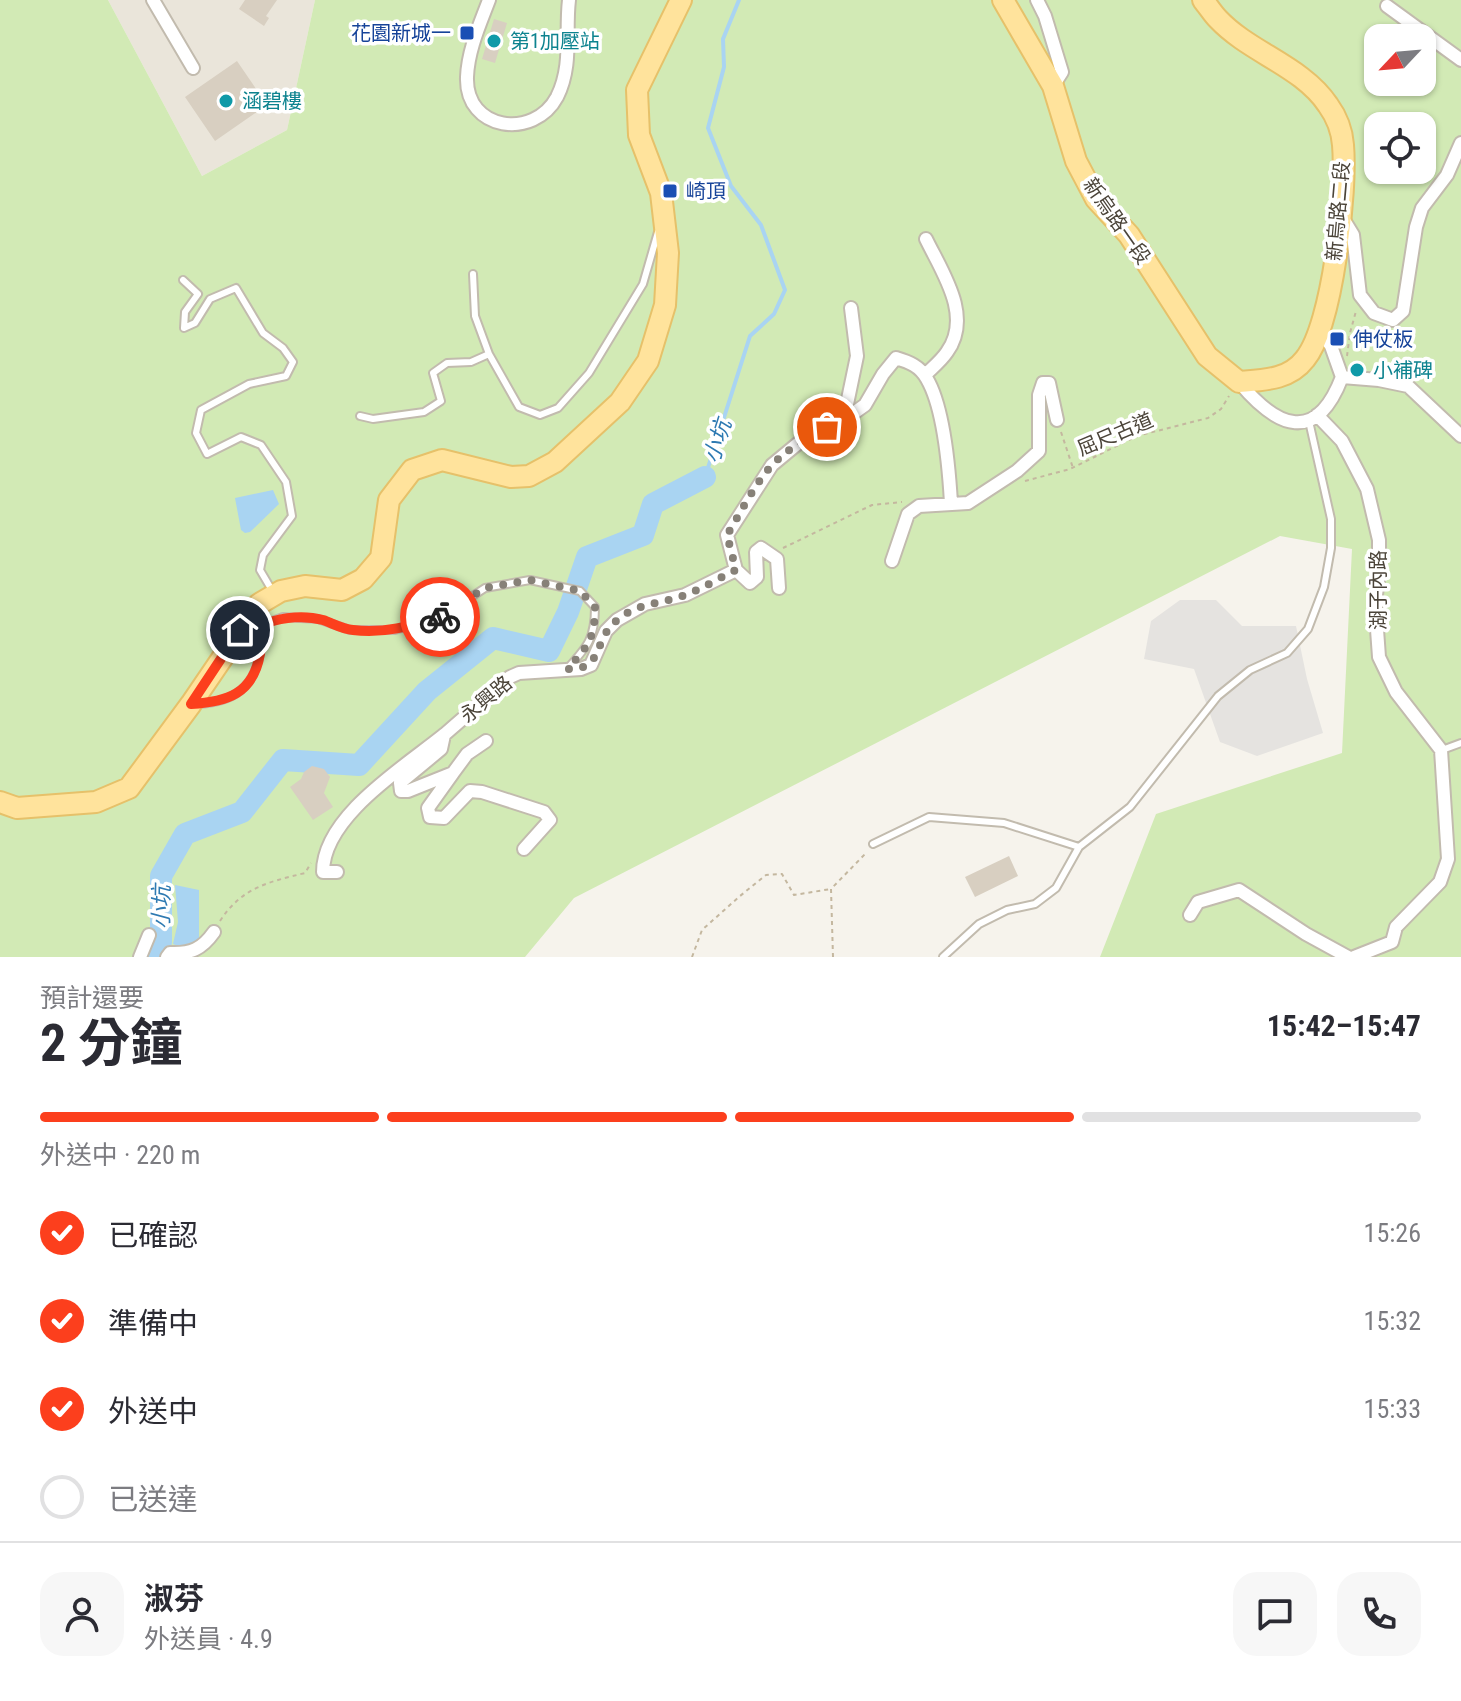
<!DOCTYPE html>
<html lang="zh-TW">
<head>
<meta charset="utf-8">
<style>
	:root { --surface:#fff; --page:#f7f7f7; --text:#2b2b33; --muted:#7c7c81; --line:#e1e1e2; --accent:#fc3f1d }
	body { margin:0; font-family:"Roboto Condensed","Noto Sans TC",sans-serif; background:var(--page); color:var(--text); height:100vh; display:flex; flex-direction:column; font-size:30px; white-space:nowrap }
	* { box-sizing:border-box; margin:0 }
	p { font-size:26px; color:var(--muted) }
	.icon { flex:none; width:44px; height:44px; fill:none; stroke:currentColor; stroke-width:2; stroke-linecap:round; stroke-linejoin:round }
	.map { position:relative; height:957px; overflow:hidden }
	.details { display:flex; flex-direction:column; background:var(--surface); flex:1 }
	.details>* { flex:none }
	.needle { width:52px; rotate:244deg }
	.fabs { position:absolute; left:1364px; top:24px; display:grid; gap:16px }
	.fabs a { display:grid; place-items:center; width:72px; height:72px; border-radius:16px; background:var(--surface); box-shadow:0 2px 6px #0004; font-size:40px }
	.pin { position:absolute; display:grid; place-items:center; width:68px; height:68px; color:#fff; margin:-34px; border:4px solid #fff; border-radius:50%; box-shadow:0 2px 8px #0007 }
	.courier { position:absolute; display:grid; place-items:center; width:80px; height:80px; margin:-40px; border:6px solid #fc3f1d; border-radius:50%; background:#fff; color:#222; box-shadow:0 2px 10px #0007 }
	.head em { font-style:normal; font-weight:700 }
	.head div { display:flex; flex-direction:column-reverse }
	.head { display:flex; align-items:center; justify-content:space-between; height:136px; padding:0 40px }
	h1 { font-size:52px; font-weight:700; line-height:60px }
	.bar { display:grid; grid-template-columns:repeat(4,1fr); gap:12px 8px; align-content:center; height:96px; padding:0 40px }
	.bar i { height:10px; border-radius:6px; background:var(--line) }
	.bar .current { background:var(--accent) }
	.bar p { grid-column:span 4 }
	.line { display:flex; align-items:center; gap:20px; padding:0 40px; border-top:2px solid var(--line) }
	.line div { flex:1 }
	.round { display:grid; place-items:center; flex:none; width:84px; height:84px; border-radius:24px; background:var(--page) }
	ol { padding:0 40px; list-style:none }
	li { display:flex; align-items:center; gap:24px; height:88px }
	li p { margin-inline-start:auto }
	li .icon { padding:8px; border-radius:50%; background:var(--accent); color:#fff; stroke-width:4 }
	li:last-child { color:var(--muted) }
	li i { width:44px; height:44px; border:4px solid var(--line); border-radius:50% }
	.map>svg:first-child { display:block }
	.residential { fill:#eae5da }
	.green { fill:#d2eab5; fill-rule:evenodd }
	.parking { fill:#e5e3e0 }
	.water { fill:#a9d4f2 }
	.lines { fill:none; stroke-linecap:round; stroke-linejoin:round }
	.stream { stroke:#a9d4f2; stroke-width:4 }
	.river { stroke:#a9d4f2; stroke-width:22 }
	.building { fill:#d8cfc1 }
	.lane-casing { stroke:#c2bbae; stroke-width:10 }
	.street-casing { stroke:#c2bbae; stroke-width:16 }
	.primary-casing { stroke:#e6c16a; stroke-width:24 }
	.path { stroke:#c4b79f; stroke-width:2; stroke-dasharray:4 4; stroke-linecap:butt }
	.lane { stroke:#fff; stroke-width:6 }
	.street { stroke:#fff; stroke-width:12 }
	.primary { stroke:#ffe39c; stroke-width:20 }
	.done { stroke:#878178; stroke-width:8; stroke-dasharray:0 14.4 }
	.route { stroke:#fc3f1d; stroke-width:10 }
	.transit-dot { fill:#1a4fb4; stroke:#fff; stroke-width:3 }
	.culture-dot { fill:#0f9aa8; stroke:#fff; stroke-width:3 }
	.labels { text-anchor:middle; stroke-width:7; stroke-linejoin:round; paint-order:stroke }
	.transit-label { font-size:20px; fill:#164399; stroke:#fff; text-anchor:start }
	.culture-label { font-size:20px; fill:#0d838f; stroke:#fff; text-anchor:start }
	.street-label { font-size:20px; fill:#4b4439; stroke:#fff }
	.water-label { font-size:22px; font-style:italic; fill:#2e7ab2; stroke:#fff }
</style>
</head>
<body>
<div class="map">
<svg width="1461" height="957" viewBox="0 0 1461 957">
	<rect width="100%" height="100%" fill="#f6f3ec"/>
	<path class="residential" d="M108 0H315L287 130 202 176Z"/>
	<path class="green" d="M0 0H108L202 176 287 130 315 0H1461V957H1100L1156 814 1342 753 1352 549 1280 536 574 898 525 957H0ZM1378 38H1422V82H1378ZM1378 126H1422V170H1378Z"/>
	<path class="parking" d="M1180 600H1216L1242 626H1296L1307 679 1323 733 1257 756 1220 742 1194 669 1144 659 1151 621Z"/>
	<path class="water" d="M273 490 279 504 250 532 245 533 241 530 235 498Z
		M175 885 199 890V938L192 945 183 948 173 944 178 922Z"/>
	<g class="lines">
		<path class="stream" d="M705 477 750 336 774 314 785 290 761 225 731 186 708 128 724 67 723 39 739 0"/>
		<path class="river" d="M154 957 161 942V876L185 834 242 812 283 760 359 765 427 691 493 638 549 651 568 612 587 557 643 535 653 504 705 477"/>
	</g>
	<path class="building" d="M245 0H277L266 16 269 18 264 26 239 9Z
		M494 19 507 23 495 63 482 59Z
		M237 61 267 105 215 141 185 97Z
		M312 766 324 769 330 777 324 793 333 807 313 820 290 787 301 779 304 772Z
		M1009 856 1018 876 975 897 965 877Z"/>
	<g class="lines">
		<g class="lane-casing">
			<path id="lane" d="M473 274 475 316 489 354 519 407 540 415 558 408 589 373 643 284 658 232
				M183 280 198 294 185 312 184 328 195 323 210 299 236 288 263 333 283 348 293 362 286 376 249 384 201 410 196 433 207 454 241 437 261 445 286 482 292 516 263 555 260 570 273 592
				M360 416 373 419 424 412 441 401 433 373 447 363 471 362 489 354
				M198 704C232 702 254 689 260 653 262 641 261 634 267 623L283 617 318 619 350 630H395L440 617 485 588 530 580 580 591 595 607C595 638 588 646 568 668
				M1442 750 1461 743
				M873 844 929 817 1004 823 1079 847
				M943 957 979 924 1007 910 1035 904 1056 888 1079 847 1130 807 1218 696 1250 670 1287 653 1308 629 1324 587 1331 548V519L1309 421"/>
		</g>
		<g class="street-casing">
			<path id="street" d="M153 0 193 68
				M489 0C480 24 468 50 467 77 465 131 534 140 557 97 573 65 565 33 569 0
				M1037 0 1045 16 1062 72 1053 86
				M1387 6 1461 60
				M1342 217 1353 235 1360 295 1374 313 1393 320 1403 311 1416 227 1422 208 1447 175 1461 143
				M1320 331 1331 346 1342 377 1379 380 1408 386 1461 436
				M925 375C932 368 941 361 947 352 973 316 942 272 926 239
				M1239 382C1277 428 1316 445 1342 377
				M1317 415 1342 441 1367 489 1379 540V572L1375 602 1379 657 1396 692 1441 750 1448 859 1440 882 1396 927 1392 942 1354 957
				M832 422 847 404 857 356 851 308
				M892 561 908 514 919 506 968 503 1017 471 1039 451V395L1043 383H1049L1057 420
				M736 570 727 535 772 465 801 441 844 420 865 405 883 374 896 358C909 362 920 366 927 379 944 408 949 469 951 503
				M736 570 750 583 757 577 756 552 761 548 777 559 779 588
				M444 735 441 749 400 783 401 791H408L453 773 428 808 430 817 444 818 470 791 482 792 544 812 550 820 524 849
				M453 773 467 754 486 741
				M337 872H323C323 816 406 766 445 734 467 715 489 696 510 677L519 673 581 669 591 665 606 631 617 620 645 604 685 595 736 570
				M1190 915 1198 902 1239 890 1306 934 1348 957
				M140 957 149 935
				M167 957 170 953C191 954 202 949 214 932"/>
		</g>
		<g class="primary-casing">
			<path id="primary" d="M1003 0 1053 86 1076 161 1096 199 1129 235 1207 356 1239 382C1264 380 1289 380 1305 359 1333 325 1347 190 1343 145 1342 131 1336 116 1328 105 1302 66 1250 53 1218 19 1213 14 1208 6 1203 0
				M0 802 17 808 96 802 129 788 191 704 259 604 281 591 305 586 342 590 363 579 381 558 389 500 412 470 442 460 511 477 529 476 555 462 620 402 648 361 665 305 668 253 661 193 639 135 637 90 681 0"/>
		</g>
		<path class="path" d="M1347 356 1350 333 1356 311
			M1061 432 1073 468
			M1025 481 1070 469 1137 436 1208 418 1221 409 1229 396
			M783 548 872 505 902 502
			M220 921C242 887 269 882 305 873L311 863
			M692 957 702 930 740 896 766 875 782 874 794 895 831 889
			M833 957 831 889 866 853"/>
		<use href="#lane" class="lane"/>
		<use href="#street" class="street"/>
		<use href="#primary" class="primary"/>
	</g>
	<g class="lines">
		<path class="done" d="M440 617 485 588 530 580 580 591 595 607C595 638 588 647 567 669 604 671 593 640 616 621 636 603 661 604 685 595 702 589 719 578 736 570L727 535C741 512 755 483 773 464 789 448 808 437 827 427"/>
		<path class="route" d="M240 630 191 704C227 702 253 694 260 654 262 642 261 635 267 623 284 617 305 615 323 620 332 623 342 629 353 630 383 634 411 626 440 617"/>
	</g>
	<g class="transit-dot">
		<rect x="459" y="25" width="16" height="16" rx="4"/>
		<rect x="662" y="183" width="16" height="16" rx="4"/>
		<rect x="1329" y="331" width="16" height="16" rx="4"/>
	</g>
	<g class="culture-dot">
		<circle cx="494" cy="41" r="8"/>
		<circle cx="226" cy="101" r="8"/>
		<circle cx="1357" cy="370" r="8"/>
	</g>
	<g class="labels">
		<g class="transit-label">
			<text x="451" y="40" text-anchor="end">花園新城一</text>
			<text x="686" y="198">崎頂</text>
			<text x="1353" y="346">伸仗板</text>
		</g>
		<g class="culture-label">
			<text x="510" y="48">第1加壓站</text>
			<text x="242" y="108">涵碧樓</text>
			<text x="1373" y="377">小補碑</text>
		</g>
		<g class="street-label">
			<text transform="translate(1338 211) rotate(-85)" y="7">新烏路二段</text>
			<text transform="translate(1117 221) rotate(55)" y="7">新烏路一段</text>
			<text transform="translate(1115 434) rotate(-23)" y="7">屈尺古道</text>
			<text transform="translate(1378 590) rotate(-90)" y="7">湖子內路</text>
			<text transform="translate(486 699) rotate(-40)" y="7">永興路</text>
		</g>
		<g class="water-label">
			<text transform="translate(717 441) rotate(-72)" y="8">小坑</text>
			<text transform="translate(161 907) rotate(-89)" y="8">小坑</text>
		</g>
	</g>
</svg>
<div class="fabs">
<a><svg class="needle" viewBox="-14 -14 28 28"><path d="M0-13l5 13h-10z" fill="#e53935"/><path d="M0 13l5-13h-10z" fill="#7c7c81"/></svg></a>
<a><svg class="icon" aria-label="locate" viewBox="0 0 24 24"><circle cx="12" cy="12" r="6"/><path d="M12 2v4M12 18v4M2 12h4M18 12h4"/></svg></a>
</div>
<div class="pin" style="left:827px;top:427px;background:#ea580c"><svg class="icon" aria-label="bag" viewBox="0 0 24 24"><path d="M5 8h14l-1 12H6zM9 8a3 3 0 0 1 6 0"/></svg></div>
<div class="pin" style="left:240px;top:630px;background:#1f2937"><svg class="icon" aria-label="home" viewBox="0 0 24 24"><path d="M3 11l9-7 9 7M6 9v11h12V9"/></svg></div>
<div class="courier" style="left:440px;top:617px"><svg class="icon" aria-label="bike" viewBox="0 0 24 24"><circle cx="6" cy="16" r="4"/><circle cx="18" cy="16" r="4"/><path d="M6 16l4-8h5l3 8M10 8l3 8H6M13 5h3"/></svg></div>
</div>
<section class="details">
<div class="head"><div><h1>2 分鐘</h1><p>預計還要</p></div><em>15:42–15:47</em></div>
<div class="bar"><i class="current"></i><i class="current"></i><i class="current"></i><i></i><p>外送中 · 220 m</p></div>
<ol>
<li><svg class="icon" aria-label="check" viewBox="0 0 24 24"><path d="M5 12l5 5 9-10"/></svg>已確認<p>15:26</p></li>
<li><svg class="icon" aria-label="check" viewBox="0 0 24 24"><path d="M5 12l5 5 9-10"/></svg>準備中<p>15:32</p></li>
<li><svg class="icon" aria-label="check" viewBox="0 0 24 24"><path d="M5 12l5 5 9-10"/></svg>外送中<p>15:33</p></li>
<li><i></i>已送達</li>
</ol>
<div class="line" style="height:144px"><a class="round"><svg class="icon" aria-label="person" viewBox="0 0 24 24"><circle cx="12" cy="8" r="4"/><path d="M4 21q1-7 8-7t8 7"/></svg></a><div><b>淑芬</b><p>外送員 · 4.9</p></div><a class="round"><svg class="icon" aria-label="chat" viewBox="0 0 24 24"><path d="M4 5h16v11H9l-5 4z"/></svg></a><a class="round"><svg class="icon" aria-label="phone" viewBox="0 0 24 24"><path d="M5 4h4l2 5-3 2q2 4 5 5l2-3 5 2v4C11 20 4 13 5 4z"/></svg></a></div>
</section>
</body>
</html>
